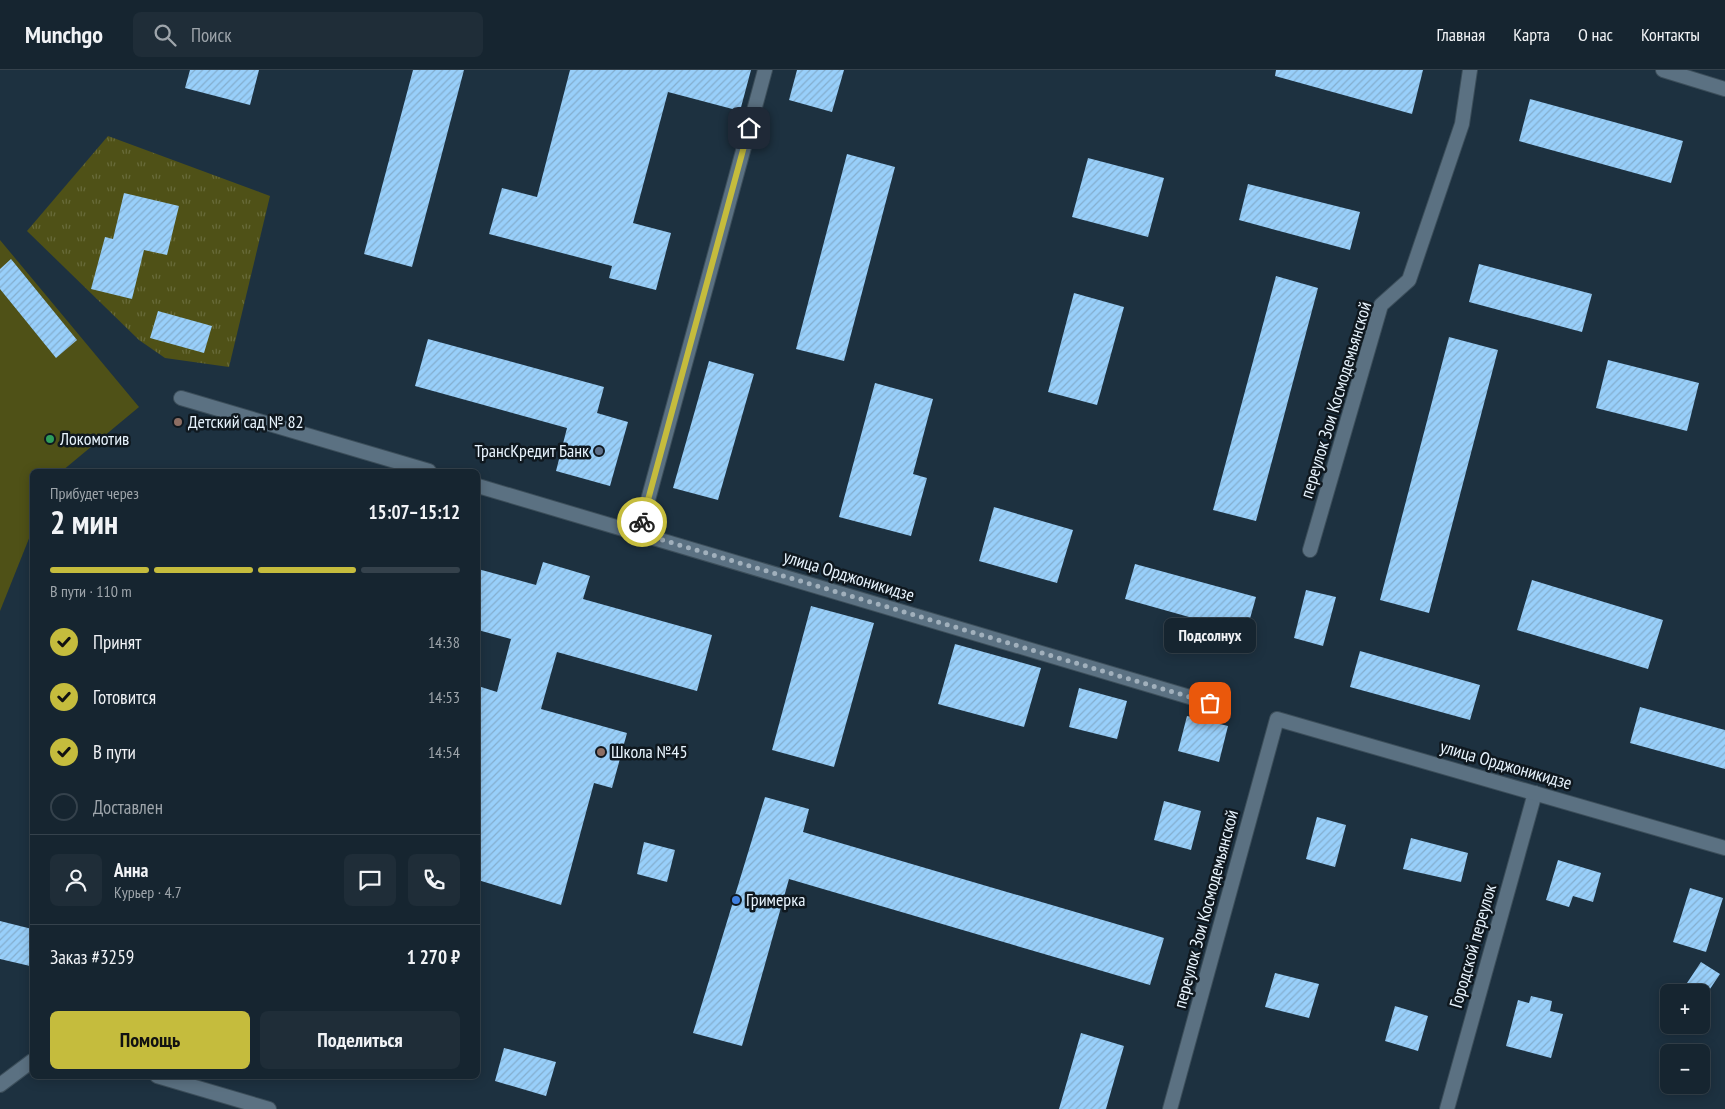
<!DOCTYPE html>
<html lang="ru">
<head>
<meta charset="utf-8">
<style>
	:root { --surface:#162530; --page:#1f2d38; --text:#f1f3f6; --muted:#9ea5ab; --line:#35424c; --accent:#c5bc3d }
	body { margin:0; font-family:"PT Sans Narrow",sans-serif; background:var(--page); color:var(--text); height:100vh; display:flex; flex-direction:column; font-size:19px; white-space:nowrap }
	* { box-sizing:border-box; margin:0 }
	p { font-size:16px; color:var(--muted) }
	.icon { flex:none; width:28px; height:28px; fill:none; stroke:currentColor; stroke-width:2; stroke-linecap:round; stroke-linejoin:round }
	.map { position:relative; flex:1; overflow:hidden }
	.panel { position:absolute; left:30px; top:399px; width:450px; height:610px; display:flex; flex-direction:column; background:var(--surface); border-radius:8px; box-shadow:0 2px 12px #0003,0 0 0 1px var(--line) }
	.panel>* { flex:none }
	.buttons { position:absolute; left:1660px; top:914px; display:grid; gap:10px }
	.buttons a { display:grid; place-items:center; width:50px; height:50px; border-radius:8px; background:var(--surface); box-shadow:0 2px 12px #0003,0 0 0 1px var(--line); font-size:25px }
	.pin { position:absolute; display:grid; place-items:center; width:42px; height:42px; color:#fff; margin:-21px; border-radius:10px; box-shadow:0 2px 8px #0006 }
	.courier { position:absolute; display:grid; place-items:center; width:50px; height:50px; margin:-25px; border:4px solid #c5bc3d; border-radius:50%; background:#fff; color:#222; box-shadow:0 1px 6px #0007 }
	.bubble { position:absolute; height:35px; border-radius:8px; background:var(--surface); box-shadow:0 2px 12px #0003,0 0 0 1px var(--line); font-size:16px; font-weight:700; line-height:35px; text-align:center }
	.headline em { font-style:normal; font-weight:700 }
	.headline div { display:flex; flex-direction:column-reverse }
	.headline { display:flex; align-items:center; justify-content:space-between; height:85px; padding:0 20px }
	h1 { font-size:32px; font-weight:700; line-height:38px }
	.bar { display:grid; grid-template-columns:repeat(4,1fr); gap:8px 5px; align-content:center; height:60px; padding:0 20px }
	.bar i { height:6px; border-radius:4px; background:var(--line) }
	.bar .active { background:var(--accent) }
	.bar p { grid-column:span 4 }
	.line { display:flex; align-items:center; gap:12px; padding:0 20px; border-top:1px solid var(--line) }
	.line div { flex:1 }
	.round { display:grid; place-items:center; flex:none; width:52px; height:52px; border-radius:8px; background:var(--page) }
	ol { padding:0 20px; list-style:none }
	li { display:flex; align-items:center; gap:15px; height:55px }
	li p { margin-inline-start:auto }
	li .icon { padding:5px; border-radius:50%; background:var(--accent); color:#111; stroke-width:4 }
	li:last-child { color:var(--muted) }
	li i { width:28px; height:28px; border:2px solid var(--line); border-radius:50% }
	.button { display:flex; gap:10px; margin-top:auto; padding:10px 20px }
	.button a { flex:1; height:58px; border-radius:8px; background:var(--accent); color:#111; font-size:20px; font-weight:700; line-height:58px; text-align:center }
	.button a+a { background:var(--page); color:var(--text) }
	header { display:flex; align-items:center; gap:30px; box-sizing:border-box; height:70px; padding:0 25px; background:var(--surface); border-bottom:1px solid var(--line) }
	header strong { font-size:24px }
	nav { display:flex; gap:28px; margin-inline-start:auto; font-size:18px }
	.search { width:350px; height:45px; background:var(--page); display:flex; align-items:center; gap:12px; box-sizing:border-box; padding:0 18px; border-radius:8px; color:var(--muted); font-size:19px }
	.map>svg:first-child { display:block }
	.grass { fill:url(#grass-tufts) }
	.green { fill:#4f5117 }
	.building { fill:url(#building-hatch) }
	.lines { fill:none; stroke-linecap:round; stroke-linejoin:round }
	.minor-casing { stroke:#3c4e5a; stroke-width:16 }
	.tertiary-casing { stroke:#3c4e5a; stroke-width:16 }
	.minor { stroke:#5b7182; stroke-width:14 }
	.tertiary { stroke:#5b7182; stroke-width:14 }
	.done { stroke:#a1b0bc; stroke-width:5; stroke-dasharray:0 9 }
	.route { stroke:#c5bc3d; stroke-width:6 }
	.education-dot { fill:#8d6e63; stroke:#0f181f; stroke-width:2 }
	.leisure-dot { fill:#2e9e5b; stroke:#0f181f; stroke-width:2 }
	.service-dot { fill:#5c6f8a; stroke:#0f181f; stroke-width:2 }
	.shop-dot { fill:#3f7fe0; stroke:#0f181f; stroke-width:2 }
	.labels { text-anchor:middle; stroke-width:5; stroke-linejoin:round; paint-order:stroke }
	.street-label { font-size:18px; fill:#e8f4fe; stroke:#0f181f }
	.poi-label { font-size:18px; fill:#e8f4fe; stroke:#0f181f; text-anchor:start }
</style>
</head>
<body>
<header>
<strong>Munchgo</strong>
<div class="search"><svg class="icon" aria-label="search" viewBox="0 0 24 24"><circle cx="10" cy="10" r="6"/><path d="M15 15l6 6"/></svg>Поиск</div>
<nav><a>Главная</a><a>Карта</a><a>О нас</a><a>Контакты</a></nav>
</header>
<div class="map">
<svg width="1725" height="1039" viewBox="0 0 1725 1039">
	<defs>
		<pattern id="grass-tufts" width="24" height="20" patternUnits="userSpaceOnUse" patternTransform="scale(1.25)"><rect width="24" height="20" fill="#4f5117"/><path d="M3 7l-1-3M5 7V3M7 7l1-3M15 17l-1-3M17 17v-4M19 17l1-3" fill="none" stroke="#686b3a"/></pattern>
		<pattern id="building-hatch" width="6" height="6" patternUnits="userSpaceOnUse" patternTransform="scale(1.25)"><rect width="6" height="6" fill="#98cffa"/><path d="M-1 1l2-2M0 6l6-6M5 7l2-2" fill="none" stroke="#84aece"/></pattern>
	</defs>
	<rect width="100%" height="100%" fill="#1d3140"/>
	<path class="grass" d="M108 66 270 126 229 297 165 288 139 270 27 161Z"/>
	<path class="green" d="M0 170 139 337 62 401H32V461L0 541Z"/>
	<path class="building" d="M190 0H259L250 35 185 18Z
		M413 0H464L412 197 364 184Z
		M570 0H751L740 41 668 22 633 153 671 163 656 220 609 208 612 196 489 164 502 118 537 127Z
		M797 0H844L832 42 789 30Z
		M1276 0H1423L1412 44 1275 6Z
		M1530 29 1683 71 1671 113 1519 71Z
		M847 84 895 97 844 291 796 279Z
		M1088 88 1164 108 1148 167 1072 147Z
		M1248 114 1360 142 1350 180 1239 150Z
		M124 123 179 136 167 185 144 180 132 229 91 219 105 167 113 169Z
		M11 189 77 270 56 288 0 219V199Z
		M1479 194 1592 224 1582 262 1469 232Z
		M1276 206 1318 218 1256 451 1213 440Z
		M1074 223 1124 237 1097 335 1048 322Z
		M158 241 212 256 204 283 150 268Z
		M1449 267 1498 280 1429 543 1380 530Z
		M428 269 604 317 597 343 628 352 610 416 556 401 567 358 415 316Z
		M1608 290 1699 313 1687 361 1596 338Z
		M709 291 754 304 718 430 673 418Z
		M875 313 933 329 913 404 927 408 911 466 839 447Z
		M994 437 1073 460 1057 513 979 491Z
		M543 492 590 506 583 529 712 565 697 621 557 582 541 639 627 663 612 718 594 713 561 835 478 810V616L497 622 511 569 478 560V499L536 515Z
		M1135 494 1256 527 1246 563 1125 529Z
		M1532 510 1663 550 1648 599 1517 560Z
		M1306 520 1336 527 1323 576 1294 568Z
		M811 536 874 553 834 697 772 680Z
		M955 574 1041 598 1024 657 938 634Z
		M1360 581 1480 615 1470 650 1350 617Z
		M1079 618 1127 631 1117 669 1069 657Z
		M1640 637 1725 660V699L1630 673Z
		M1187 646 1228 656 1219 692 1178 681Z
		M765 727 809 739 803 762 1164 868 1150 915 789 809 742 976 693 963Z
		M1164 731 1201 741 1191 780 1154 770Z
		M1317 747 1346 755 1335 797 1306 789Z
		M1411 768 1468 783 1461 812 1403 799Z
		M644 772 675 780 667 812 637 804Z
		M1558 790 1601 803 1593 832 1573 826 1569 837 1546 830Z
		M1690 818 1723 828 1706 882 1673 872Z
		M0 851 32 859V885L30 896 0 889Z
		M1701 892 1720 904 1708 922H1681Z
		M1275 903 1319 914 1309 948 1265 937Z
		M1531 926 1552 931 1550 941 1563 944 1551 988 1506 976 1518 930 1529 933Z
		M1395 936 1428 946 1418 981 1385 971Z
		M1081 963 1124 976 1106 1039H1059Z
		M504 978 556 992 546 1026 495 1011Z"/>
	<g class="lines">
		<g class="minor-casing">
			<path id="minor" d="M181 328 429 401
				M478 416 1210 633
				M639 463 765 0
				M1310 480 1381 235 1409 210 1462 54 1470 0
				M1447 1039 1535 723"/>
		</g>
		<g class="tertiary-casing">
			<path id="tertiary" d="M1663 0 1725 19
				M157 1006 269 1039
				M0 1015 32 991
				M1170 1039 1277 649 1725 778"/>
		</g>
		<use href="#minor" class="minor"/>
		<use href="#tertiary" class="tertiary"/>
	</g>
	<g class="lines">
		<path class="done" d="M642 452 639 463 1210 633"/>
		<path class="route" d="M642 452 749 58"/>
	</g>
	<g class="education-dot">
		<circle cx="178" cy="352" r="5"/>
		<circle cx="601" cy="682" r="5"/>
	</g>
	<circle class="leisure-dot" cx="50" cy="369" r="5"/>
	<circle class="service-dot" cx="599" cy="381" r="5"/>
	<circle class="shop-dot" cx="736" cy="830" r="5"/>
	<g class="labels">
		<g class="street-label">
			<text transform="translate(1336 330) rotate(-73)" y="6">переулок Зои Космодемьянской</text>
			<text transform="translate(849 506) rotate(17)" y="6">улица Орджоникидзе</text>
			<text transform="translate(1506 695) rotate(16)" y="6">улица Орджоникидзе</text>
			<text transform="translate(1206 839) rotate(-75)" y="6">переулок Зои Космодемьянской</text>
			<text transform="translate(1473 876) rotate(-74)" y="6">Городской переулок</text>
		</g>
		<g class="poi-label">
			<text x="188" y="358">Детский сад № 82</text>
			<text x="60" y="375">Локомотив</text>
			<text x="589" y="387" text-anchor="end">ТрансКредит Банк</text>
			<text x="611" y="688">Школа №45</text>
			<text x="746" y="836">Гримерка</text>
		</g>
	</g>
</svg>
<div class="buttons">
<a>+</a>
<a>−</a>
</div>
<div class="pin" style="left:1210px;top:633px;background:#ea580c"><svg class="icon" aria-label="bag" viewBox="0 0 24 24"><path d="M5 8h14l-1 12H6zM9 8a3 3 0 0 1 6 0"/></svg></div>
<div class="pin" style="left:749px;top:58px;background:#1f2937"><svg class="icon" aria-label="home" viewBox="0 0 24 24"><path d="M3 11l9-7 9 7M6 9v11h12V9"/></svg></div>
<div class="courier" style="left:642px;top:452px"><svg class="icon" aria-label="bike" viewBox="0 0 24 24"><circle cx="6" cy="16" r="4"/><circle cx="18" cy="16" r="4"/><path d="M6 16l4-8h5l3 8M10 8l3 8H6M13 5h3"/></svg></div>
<div class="bubble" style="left:1164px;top:548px;width:92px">Подсолнух</div>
<section class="panel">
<div class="headline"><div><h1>2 мин</h1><p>Прибудет через</p></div><em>15:07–15:12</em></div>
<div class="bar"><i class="active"></i><i class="active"></i><i class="active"></i><i></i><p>В пути · 110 m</p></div>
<ol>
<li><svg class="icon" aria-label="check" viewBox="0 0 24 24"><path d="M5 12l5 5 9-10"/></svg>Принят<p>14:38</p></li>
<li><svg class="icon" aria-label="check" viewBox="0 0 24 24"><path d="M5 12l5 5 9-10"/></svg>Готовится<p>14:53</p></li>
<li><svg class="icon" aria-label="check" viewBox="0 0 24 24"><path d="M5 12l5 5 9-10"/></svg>В пути<p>14:54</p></li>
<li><i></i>Доставлен</li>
</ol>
<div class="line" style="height:90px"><a class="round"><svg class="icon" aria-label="person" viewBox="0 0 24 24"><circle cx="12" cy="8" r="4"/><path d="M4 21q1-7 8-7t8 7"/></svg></a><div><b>Анна</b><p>Курьер · 4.7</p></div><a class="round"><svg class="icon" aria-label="chat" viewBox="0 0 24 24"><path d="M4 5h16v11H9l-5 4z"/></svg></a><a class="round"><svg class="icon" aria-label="phone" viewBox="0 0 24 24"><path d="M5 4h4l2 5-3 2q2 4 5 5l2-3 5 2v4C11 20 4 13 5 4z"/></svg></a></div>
<div class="line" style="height:65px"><div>Заказ #3259</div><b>1 270 ₽</b></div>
<div class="button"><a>Помощь</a><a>Поделиться</a></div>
</section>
</div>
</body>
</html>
